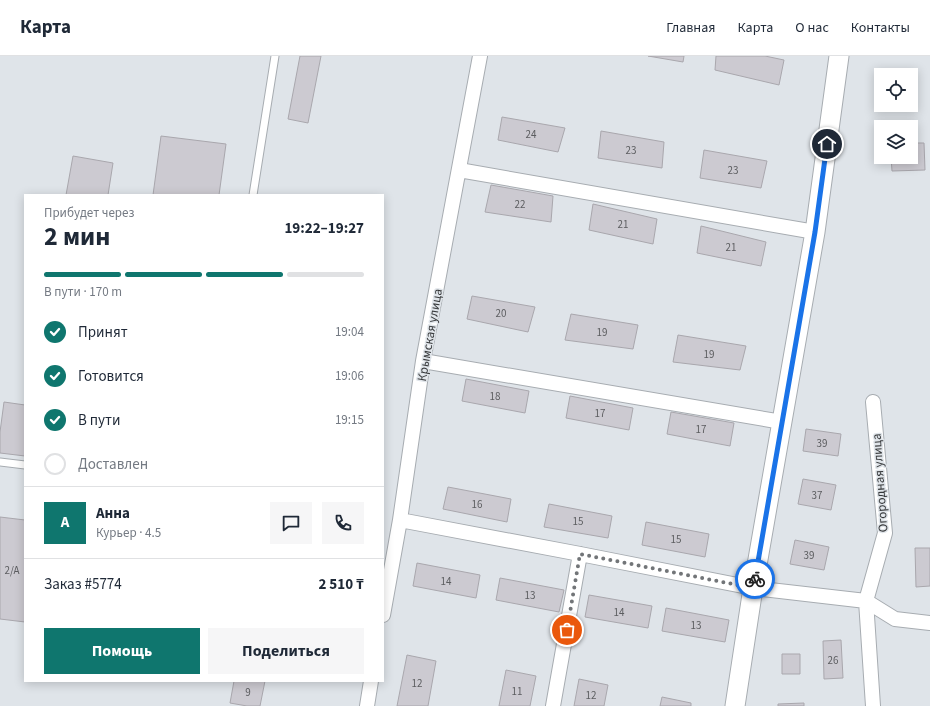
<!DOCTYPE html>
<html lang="ru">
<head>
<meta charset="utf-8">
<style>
	:root { --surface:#fff; --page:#f6f6f7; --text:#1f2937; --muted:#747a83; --line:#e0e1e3; --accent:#0f766e }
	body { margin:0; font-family:"Source Sans 3",sans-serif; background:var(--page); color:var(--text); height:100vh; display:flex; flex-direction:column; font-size:15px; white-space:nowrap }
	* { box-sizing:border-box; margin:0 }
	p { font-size:13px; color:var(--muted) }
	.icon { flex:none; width:22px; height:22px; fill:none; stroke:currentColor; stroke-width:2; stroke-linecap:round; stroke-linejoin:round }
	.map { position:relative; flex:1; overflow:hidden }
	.panel { position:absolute; left:24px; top:138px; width:360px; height:488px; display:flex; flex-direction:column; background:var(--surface); border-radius:0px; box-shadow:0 2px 10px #0003 }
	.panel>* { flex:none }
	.fabs { position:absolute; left:874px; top:12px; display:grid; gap:8px }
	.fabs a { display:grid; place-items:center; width:44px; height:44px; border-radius:0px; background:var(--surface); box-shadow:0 2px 10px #0003; font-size:20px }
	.pin { position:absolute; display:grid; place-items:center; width:34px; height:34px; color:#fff; margin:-17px; border:2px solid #fff; border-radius:50%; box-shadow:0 1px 4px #0007 }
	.courier { position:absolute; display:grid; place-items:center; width:40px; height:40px; margin:-20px; border:3px solid #1a73e8; border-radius:50%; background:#fff; color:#222; box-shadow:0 1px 5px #0007 }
	.head em { font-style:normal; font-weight:700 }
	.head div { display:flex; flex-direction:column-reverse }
	.head { display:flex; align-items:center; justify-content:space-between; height:68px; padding:0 20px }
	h1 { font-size:26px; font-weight:700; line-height:30px }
	.bar { display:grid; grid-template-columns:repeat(4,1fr); gap:6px 4px; align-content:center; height:48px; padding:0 20px }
	.bar i { height:5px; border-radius:3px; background:var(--line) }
	.bar .on { background:var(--accent) }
	.bar p { grid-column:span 4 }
	.line { display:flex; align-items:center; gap:10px; padding:0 20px; border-top:1px solid var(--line) }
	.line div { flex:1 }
	.round { display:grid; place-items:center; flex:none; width:42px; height:42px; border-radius:0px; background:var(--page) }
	ol { padding:0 20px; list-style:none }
	li { display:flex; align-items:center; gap:12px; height:44px }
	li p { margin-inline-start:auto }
	li .icon { padding:4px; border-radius:50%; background:var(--accent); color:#fff; stroke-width:4 }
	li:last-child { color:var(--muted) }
	li i { width:22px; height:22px; border:2px solid var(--line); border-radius:50% }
	.action { display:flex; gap:8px; margin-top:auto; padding:8px 20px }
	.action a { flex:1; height:46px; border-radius:0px; background:var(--accent); color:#fff; font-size:16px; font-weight:700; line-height:46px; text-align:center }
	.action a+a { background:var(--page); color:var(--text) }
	header { display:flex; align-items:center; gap:24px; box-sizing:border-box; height:56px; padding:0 20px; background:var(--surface); border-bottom:1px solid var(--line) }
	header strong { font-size:19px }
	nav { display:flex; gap:22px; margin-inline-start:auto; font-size:14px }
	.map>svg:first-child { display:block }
	.building { fill:#cccad1; stroke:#a9a7ad }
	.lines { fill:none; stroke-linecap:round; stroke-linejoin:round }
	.lane-casing { stroke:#a7acb1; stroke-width:9 }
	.street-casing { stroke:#a7acb1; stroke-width:16 }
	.secondary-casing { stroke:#a7acb1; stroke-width:21 }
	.lane { stroke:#fff; stroke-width:7 }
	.street { stroke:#fff; stroke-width:14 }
	.secondary { stroke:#fff; stroke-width:19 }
	.done { stroke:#727578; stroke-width:4; stroke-dasharray:0 7.2 }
	.route { stroke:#1a73e8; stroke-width:5 }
	.labels { text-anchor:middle; stroke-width:3; stroke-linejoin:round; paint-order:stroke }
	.number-label { font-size:11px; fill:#5c5d60 }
	.street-label { font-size:13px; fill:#37393b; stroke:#dfe4e9 }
</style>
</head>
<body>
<header>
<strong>Карта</strong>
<nav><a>Главная</a><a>Карта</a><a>О нас</a><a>Контакты</a></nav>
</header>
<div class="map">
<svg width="930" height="650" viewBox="0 0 930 650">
	<rect width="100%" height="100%" fill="#dfe4e9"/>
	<path class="building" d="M300 0H321L308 67 288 63Z
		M648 0H684L683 6Z
		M716 0H765L784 4 779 29 715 14Z
		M502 61 565 72 558 96 498 84Z
		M601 75 664 86 662 112 598 102Z
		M161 80 226 88 219 139H153Z
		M911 87H924L925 114 892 115 891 101H911Z
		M704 94 767 105 761 132 700 122Z
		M73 100 113 107 108 139H66Z
		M491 129 553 140 551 166 485 156Z
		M593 148 657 163 653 188 589 174Z
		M701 170 766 186 761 210 697 197Z
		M472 240 535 251 528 276 467 263Z
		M571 258 638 269 633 293 565 284Z
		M678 279 746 290 740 314 673 306Z
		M466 323 529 335 525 357 462 345Z
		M570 340 633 352 629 374 566 362Z
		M4 346 25 349V400L0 397V376Z
		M671 356 734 367 730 390 667 378Z
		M806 373 841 378 838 400 803 395Z
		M803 423 836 429 831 454 798 448Z
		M448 431 511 443 507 466 443 453Z
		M549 448 612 460 608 482 544 471Z
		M0 461 25 464V566L0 563Z
		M646 466 709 478 705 501 642 489Z
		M795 484 829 491 824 514 790 508Z
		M915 492H930V530L916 531Z
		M417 507 480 519 476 542 413 530Z
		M500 522 564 534 559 556 496 544Z
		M589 539 652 550 648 572 585 561Z
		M666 552 729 564 725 586 662 575Z
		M841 584 843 622 824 623 823 585Z
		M782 598H800V618H782Z
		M407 599 436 605 428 650H397Z
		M506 614 536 620 530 650H499Z
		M579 623 608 629 604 650H574Z
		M234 625H265L260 650H247L230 647Z
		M662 641 691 647V650H660Z
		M804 647V650H778V648Z"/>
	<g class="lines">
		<g class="lane-casing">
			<path id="lane" d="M253 139 275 0
				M0 406 25 409"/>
		</g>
		<g class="street-casing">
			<path id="street" d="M459 114 815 176
				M423 305 782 366
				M400 464 580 498 753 532 866 545 895 563 930 567
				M383 559 400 464 423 305 480 0
				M367 650 371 625
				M553 650 580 498
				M873 650 866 545 885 477 873 346"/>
		</g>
		<g class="secondary-casing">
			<path id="secondary" d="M735 650 753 532 815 176 839 0"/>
		</g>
		<use href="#lane" class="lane"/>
		<use href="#street" class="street"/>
		<use href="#secondary" class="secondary"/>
	</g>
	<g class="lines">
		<path class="done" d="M567 574 580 498 753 532 755 523"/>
		<path class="route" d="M755 523 815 176 827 88"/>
	</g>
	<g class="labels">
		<g class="number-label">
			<text x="531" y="82">24</text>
			<text x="631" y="98">23</text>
			<text x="733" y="118">23</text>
			<text x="520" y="152">22</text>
			<text x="623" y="172">21</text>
			<text x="731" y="195">21</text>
			<text x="501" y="261">20</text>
			<text x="602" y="280">19</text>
			<text x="709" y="302">19</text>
			<text x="495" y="344">18</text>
			<text x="600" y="361">17</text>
			<text x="701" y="377">17</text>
			<text x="822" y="391">39</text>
			<text x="817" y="443">37</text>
			<text x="477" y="452">16</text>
			<text x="578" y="469">15</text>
			<text x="676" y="487">15</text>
			<text x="809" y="503">39</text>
			<text x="12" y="518">2/A</text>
			<text x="446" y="529">14</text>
			<text x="530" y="543">13</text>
			<text x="619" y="560">14</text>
			<text x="696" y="573">13</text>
			<text x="833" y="608">26</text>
			<text x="417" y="631">12</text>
			<text x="517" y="639">11</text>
			<text x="248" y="640">9</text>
			<text x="591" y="643">12</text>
		</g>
		<g class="street-label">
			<text transform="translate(429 279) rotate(-80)" y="5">Крымская улица</text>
			<text transform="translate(879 427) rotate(-94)" y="5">Огородная улица</text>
		</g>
	</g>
</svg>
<div class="fabs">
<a><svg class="icon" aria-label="locate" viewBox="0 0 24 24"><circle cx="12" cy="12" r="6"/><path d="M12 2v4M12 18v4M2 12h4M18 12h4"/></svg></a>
<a><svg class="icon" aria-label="layers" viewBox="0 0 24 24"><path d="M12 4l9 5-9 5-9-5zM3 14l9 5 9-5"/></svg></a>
</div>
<div class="pin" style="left:567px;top:574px;background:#ea580c"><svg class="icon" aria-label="bag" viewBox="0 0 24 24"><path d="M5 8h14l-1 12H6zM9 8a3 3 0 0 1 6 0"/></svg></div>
<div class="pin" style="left:827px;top:88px;background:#1f2937"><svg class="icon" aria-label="home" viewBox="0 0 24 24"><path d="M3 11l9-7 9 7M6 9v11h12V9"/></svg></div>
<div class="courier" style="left:755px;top:523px"><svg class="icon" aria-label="bike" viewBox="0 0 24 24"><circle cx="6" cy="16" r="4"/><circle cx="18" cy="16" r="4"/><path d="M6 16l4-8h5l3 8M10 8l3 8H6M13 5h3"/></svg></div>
<section class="panel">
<div class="head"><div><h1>2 мин</h1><p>Прибудет через</p></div><em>19:22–19:27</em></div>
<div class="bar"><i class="on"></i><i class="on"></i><i class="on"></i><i></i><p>В пути · 170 m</p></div>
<ol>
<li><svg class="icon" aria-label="check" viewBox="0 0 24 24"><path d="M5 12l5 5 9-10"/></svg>Принят<p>19:04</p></li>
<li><svg class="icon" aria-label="check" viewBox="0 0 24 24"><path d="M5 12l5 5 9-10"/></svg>Готовится<p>19:06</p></li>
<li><svg class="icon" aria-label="check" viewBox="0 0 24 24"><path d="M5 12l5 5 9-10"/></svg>В пути<p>19:15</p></li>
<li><i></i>Доставлен</li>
</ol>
<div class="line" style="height:72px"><b class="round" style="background:var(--accent);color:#fff">А</b><div><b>Анна</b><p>Курьер · 4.5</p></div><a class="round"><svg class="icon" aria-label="chat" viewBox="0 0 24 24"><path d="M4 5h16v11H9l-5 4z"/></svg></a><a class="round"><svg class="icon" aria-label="phone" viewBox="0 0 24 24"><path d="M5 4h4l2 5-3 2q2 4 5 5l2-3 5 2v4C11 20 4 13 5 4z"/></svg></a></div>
<div class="line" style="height:52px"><div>Заказ #5774</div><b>2 510 ₸</b></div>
<div class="action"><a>Помощь</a><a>Поделиться</a></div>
</section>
</div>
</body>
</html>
